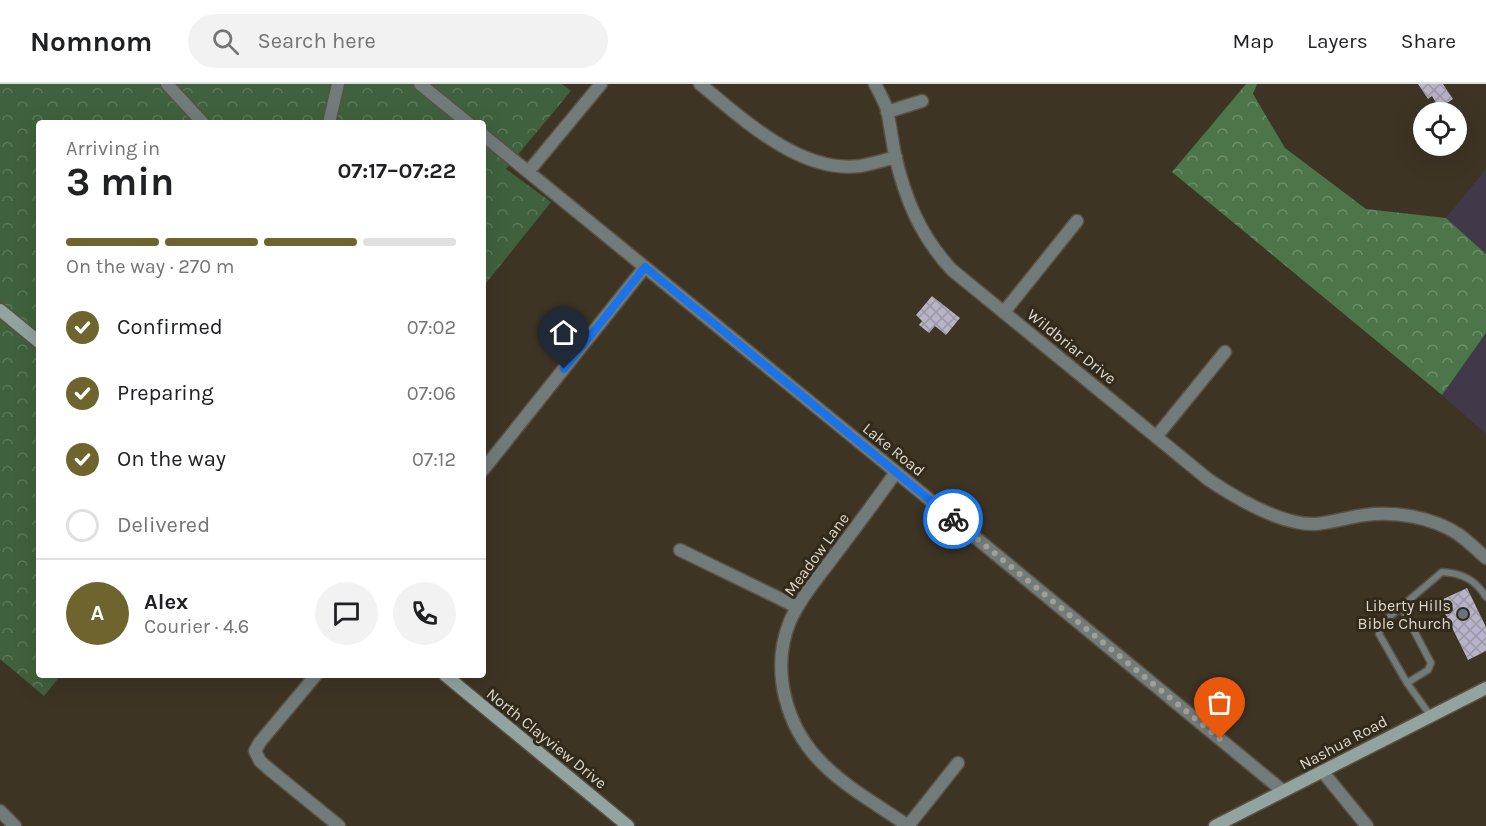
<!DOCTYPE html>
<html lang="en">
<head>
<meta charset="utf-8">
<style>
	:root { --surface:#fff; --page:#f2f2f2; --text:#202124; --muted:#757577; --line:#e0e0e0; --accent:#6d652d }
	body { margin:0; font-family:Karla,sans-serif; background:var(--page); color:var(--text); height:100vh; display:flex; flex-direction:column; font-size:22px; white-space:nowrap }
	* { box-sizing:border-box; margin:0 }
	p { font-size:20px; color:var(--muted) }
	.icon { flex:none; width:33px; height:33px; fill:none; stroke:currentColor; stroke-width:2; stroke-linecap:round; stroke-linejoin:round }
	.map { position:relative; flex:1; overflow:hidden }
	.details { position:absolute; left:36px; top:36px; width:450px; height:558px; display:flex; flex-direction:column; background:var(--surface); border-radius:6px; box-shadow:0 6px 24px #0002 }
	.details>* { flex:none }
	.buttons { position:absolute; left:1413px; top:18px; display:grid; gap:12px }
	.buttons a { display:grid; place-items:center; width:54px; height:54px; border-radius:50%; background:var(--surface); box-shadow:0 6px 24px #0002; font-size:30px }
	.pin { position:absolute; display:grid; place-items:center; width:51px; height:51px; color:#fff; margin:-62px -26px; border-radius:50% 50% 50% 0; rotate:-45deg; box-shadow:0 0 6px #0007 }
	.pin .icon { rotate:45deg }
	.courier { position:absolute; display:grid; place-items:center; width:60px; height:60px; margin:-30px; border:4px solid #1a73e8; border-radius:50%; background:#fff; color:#222; box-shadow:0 2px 8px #0007 }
	.summary em { font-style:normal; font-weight:700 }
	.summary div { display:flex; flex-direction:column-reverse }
	.summary { display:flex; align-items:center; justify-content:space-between; height:102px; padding:0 30px }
	h1 { font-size:39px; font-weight:700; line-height:45px }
	.bar { display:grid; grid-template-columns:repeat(4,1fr); gap:9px 6px; align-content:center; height:72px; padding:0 30px }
	.bar i { height:8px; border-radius:4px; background:var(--line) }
	.bar .on { background:var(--accent) }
	.bar p { grid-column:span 4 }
	.line { display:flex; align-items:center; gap:15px; padding:0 30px; border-top:2px solid var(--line) }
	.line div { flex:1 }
	.round { display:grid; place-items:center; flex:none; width:63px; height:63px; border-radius:32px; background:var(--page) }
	ol { padding:0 30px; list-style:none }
	li { display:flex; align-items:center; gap:18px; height:66px }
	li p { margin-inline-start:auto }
	li .icon { padding:6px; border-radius:50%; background:var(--accent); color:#fff; stroke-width:4 }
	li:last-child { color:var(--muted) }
	li i { width:33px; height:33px; border:3px solid var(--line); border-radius:50% }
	header { display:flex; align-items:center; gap:36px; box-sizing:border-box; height:84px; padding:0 30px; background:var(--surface); border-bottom:2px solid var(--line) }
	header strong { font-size:28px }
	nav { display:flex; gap:33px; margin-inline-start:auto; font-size:21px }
	.search { width:420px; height:54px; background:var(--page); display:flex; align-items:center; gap:15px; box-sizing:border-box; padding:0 21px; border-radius:33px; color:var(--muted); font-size:22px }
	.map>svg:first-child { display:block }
	.education { fill:#41394a }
	.forest { fill:url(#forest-crowns) }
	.park { fill:url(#park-crowns) }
	.building { fill:url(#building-cross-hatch) }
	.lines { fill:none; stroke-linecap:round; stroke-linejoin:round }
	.lane-casing { stroke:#5a5142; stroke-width:9 }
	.street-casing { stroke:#5a5142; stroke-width:15 }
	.secondary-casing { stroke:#5a5142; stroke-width:15 }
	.lane { stroke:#717c7a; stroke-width:6 }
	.street { stroke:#717c7a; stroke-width:12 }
	.secondary { stroke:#92a4a0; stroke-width:12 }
	.done { stroke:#a49e92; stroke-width:6; stroke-dasharray:0 10.8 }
	.route { stroke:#1a73e8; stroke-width:8 }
	.worship-dot { fill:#6b7280; stroke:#322a1a; stroke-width:2 }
	.labels { text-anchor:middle; stroke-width:6; stroke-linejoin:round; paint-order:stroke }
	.street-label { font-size:16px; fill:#dcd7cd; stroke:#322a1a }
	.poi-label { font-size:16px; fill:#dcd7cd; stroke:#322a1a; text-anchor:end }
</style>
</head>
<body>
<header>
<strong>Nomnom</strong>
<div class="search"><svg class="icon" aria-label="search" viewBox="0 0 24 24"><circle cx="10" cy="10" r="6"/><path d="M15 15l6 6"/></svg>Search here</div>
<nav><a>Map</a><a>Layers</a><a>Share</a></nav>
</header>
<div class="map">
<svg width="1486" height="742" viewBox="0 0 1486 742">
	<defs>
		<pattern id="forest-crowns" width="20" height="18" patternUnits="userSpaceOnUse" patternTransform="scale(1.5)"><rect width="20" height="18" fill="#4c7549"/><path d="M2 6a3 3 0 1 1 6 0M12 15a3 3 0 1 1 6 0" fill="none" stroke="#6e8e6a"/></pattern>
		<pattern id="park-crowns" width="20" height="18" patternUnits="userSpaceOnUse" patternTransform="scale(1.5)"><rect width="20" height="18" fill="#40613d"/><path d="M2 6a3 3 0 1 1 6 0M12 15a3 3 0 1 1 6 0" fill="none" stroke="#5b7758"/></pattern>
		<pattern id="building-cross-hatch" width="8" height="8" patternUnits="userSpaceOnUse" patternTransform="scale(1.5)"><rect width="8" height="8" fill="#b8b3c8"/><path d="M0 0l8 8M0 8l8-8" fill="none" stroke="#9a96a6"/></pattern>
	</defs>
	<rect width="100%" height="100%" fill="#3d3424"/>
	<path class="education" d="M1486 85V170L1446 134Z
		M1486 249V350L1442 311Z"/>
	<path class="forest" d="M1246 0H1257L1253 10 1285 64 1366 125 1446 134 1486 170V249L1442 311 1172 88Z"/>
	<path class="park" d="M0 0H562L571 7 506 85 551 118 483 203V39H39V591H61L44 612 0 575Z"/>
	<path class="building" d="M1418 0H1443L1453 15 1439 24 1432 12 1428 15Z
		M932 212 960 234 946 251 935 242 929 249 919 241 922 237 916 231Z
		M1467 504 1486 543V567L1468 576 1439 517Z"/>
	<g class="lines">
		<g class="lane-casing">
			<path id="lane" d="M1401 522 1431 579 1428 586 1407 599
				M1430 631 1407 599 1379 550 1381 540 1442 488C1461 489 1475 495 1486 513"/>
		</g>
		<g class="street-casing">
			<path id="street" d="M167 0 203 39
				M420 0 468 39
				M700 0C742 34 800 90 860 82 872 80 884 76 896 73
				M875 0C879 8 884 17 887 25 890 40 892 56 895 71 905 115 921 153 952 186L1209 396C1236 414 1281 441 1315 440 1331 439 1348 433 1365 431 1395 427 1432 433 1458 450 1468 457 1477 466 1486 474
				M887 28 922 17
				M329 39 338 0
				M483 51 896 388 1283 707
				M528 88 601 0
				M1004 228 1077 137
				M1156 353 1225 268
				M483 386 645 183
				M896 388C875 418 853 447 831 476 816 496 800 515 790 537 770 586 786 644 823 680 848 705 880 722 908 742
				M680 466 797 523
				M316 591 260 658 255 667 260 677 269 685 339 742
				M1322 687 1367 742
				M0 727 15 742
				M908 742 958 679"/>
		</g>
		<g class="secondary-casing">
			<path id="secondary" d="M0 226 39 258
				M445 591 628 742
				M1215 742 1486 604"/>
		</g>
		<use href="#lane" class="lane"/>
		<use href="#street" class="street"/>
		<use href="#secondary" class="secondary"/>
	</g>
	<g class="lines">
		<path class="done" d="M953 435 1220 655"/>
		<path class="route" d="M564 285 645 183 953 435"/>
	</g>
	<circle class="worship-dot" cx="1463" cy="530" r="6"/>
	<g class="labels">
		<g class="street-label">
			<text transform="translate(1072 262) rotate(39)" y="6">Wildbriar Drive</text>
			<text transform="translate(894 365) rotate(39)" y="6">Lake Road</text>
			<text transform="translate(816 470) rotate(-54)" y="6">Meadow Lane</text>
			<text transform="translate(547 654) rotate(39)" y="6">North Clayview Drive</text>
			<text transform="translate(1343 658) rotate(-28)" y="6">Nashua Road</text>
		</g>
		<g class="poi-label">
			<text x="1451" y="527">Liberty Hills<tspan x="1451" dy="18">Bible Church</tspan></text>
		</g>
	</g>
</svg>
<div class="buttons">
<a><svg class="icon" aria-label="locate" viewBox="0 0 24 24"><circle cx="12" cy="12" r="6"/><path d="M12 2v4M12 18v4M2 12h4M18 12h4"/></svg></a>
</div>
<div class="pin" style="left:1220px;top:655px;background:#ea580c"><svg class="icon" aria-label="bag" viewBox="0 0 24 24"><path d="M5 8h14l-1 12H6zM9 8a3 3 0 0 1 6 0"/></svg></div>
<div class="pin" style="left:564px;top:285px;background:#1f2937"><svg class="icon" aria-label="home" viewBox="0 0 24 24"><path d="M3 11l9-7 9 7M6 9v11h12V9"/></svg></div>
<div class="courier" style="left:953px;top:435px"><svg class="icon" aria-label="bike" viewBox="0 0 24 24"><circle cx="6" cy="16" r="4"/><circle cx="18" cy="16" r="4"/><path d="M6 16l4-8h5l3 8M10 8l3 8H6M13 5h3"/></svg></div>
<section class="details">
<div class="summary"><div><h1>3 min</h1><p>Arriving in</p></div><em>07:17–07:22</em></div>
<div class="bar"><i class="on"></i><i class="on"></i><i class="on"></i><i></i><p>On the way · 270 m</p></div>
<ol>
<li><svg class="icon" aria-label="check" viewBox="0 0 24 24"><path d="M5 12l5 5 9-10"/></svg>Confirmed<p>07:02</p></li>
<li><svg class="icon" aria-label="check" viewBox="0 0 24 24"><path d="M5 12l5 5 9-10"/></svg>Preparing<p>07:06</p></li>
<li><svg class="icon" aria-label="check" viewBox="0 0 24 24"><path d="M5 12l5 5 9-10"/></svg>On the way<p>07:12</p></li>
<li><i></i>Delivered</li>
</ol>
<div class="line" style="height:108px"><b class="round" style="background:var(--accent);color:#fff">A</b><div><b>Alex</b><p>Courier · 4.6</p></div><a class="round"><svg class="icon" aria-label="chat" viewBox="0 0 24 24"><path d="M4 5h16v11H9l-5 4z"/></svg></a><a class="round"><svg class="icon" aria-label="phone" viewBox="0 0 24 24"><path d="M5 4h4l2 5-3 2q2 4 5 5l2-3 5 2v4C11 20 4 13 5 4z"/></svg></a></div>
</section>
</div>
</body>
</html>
